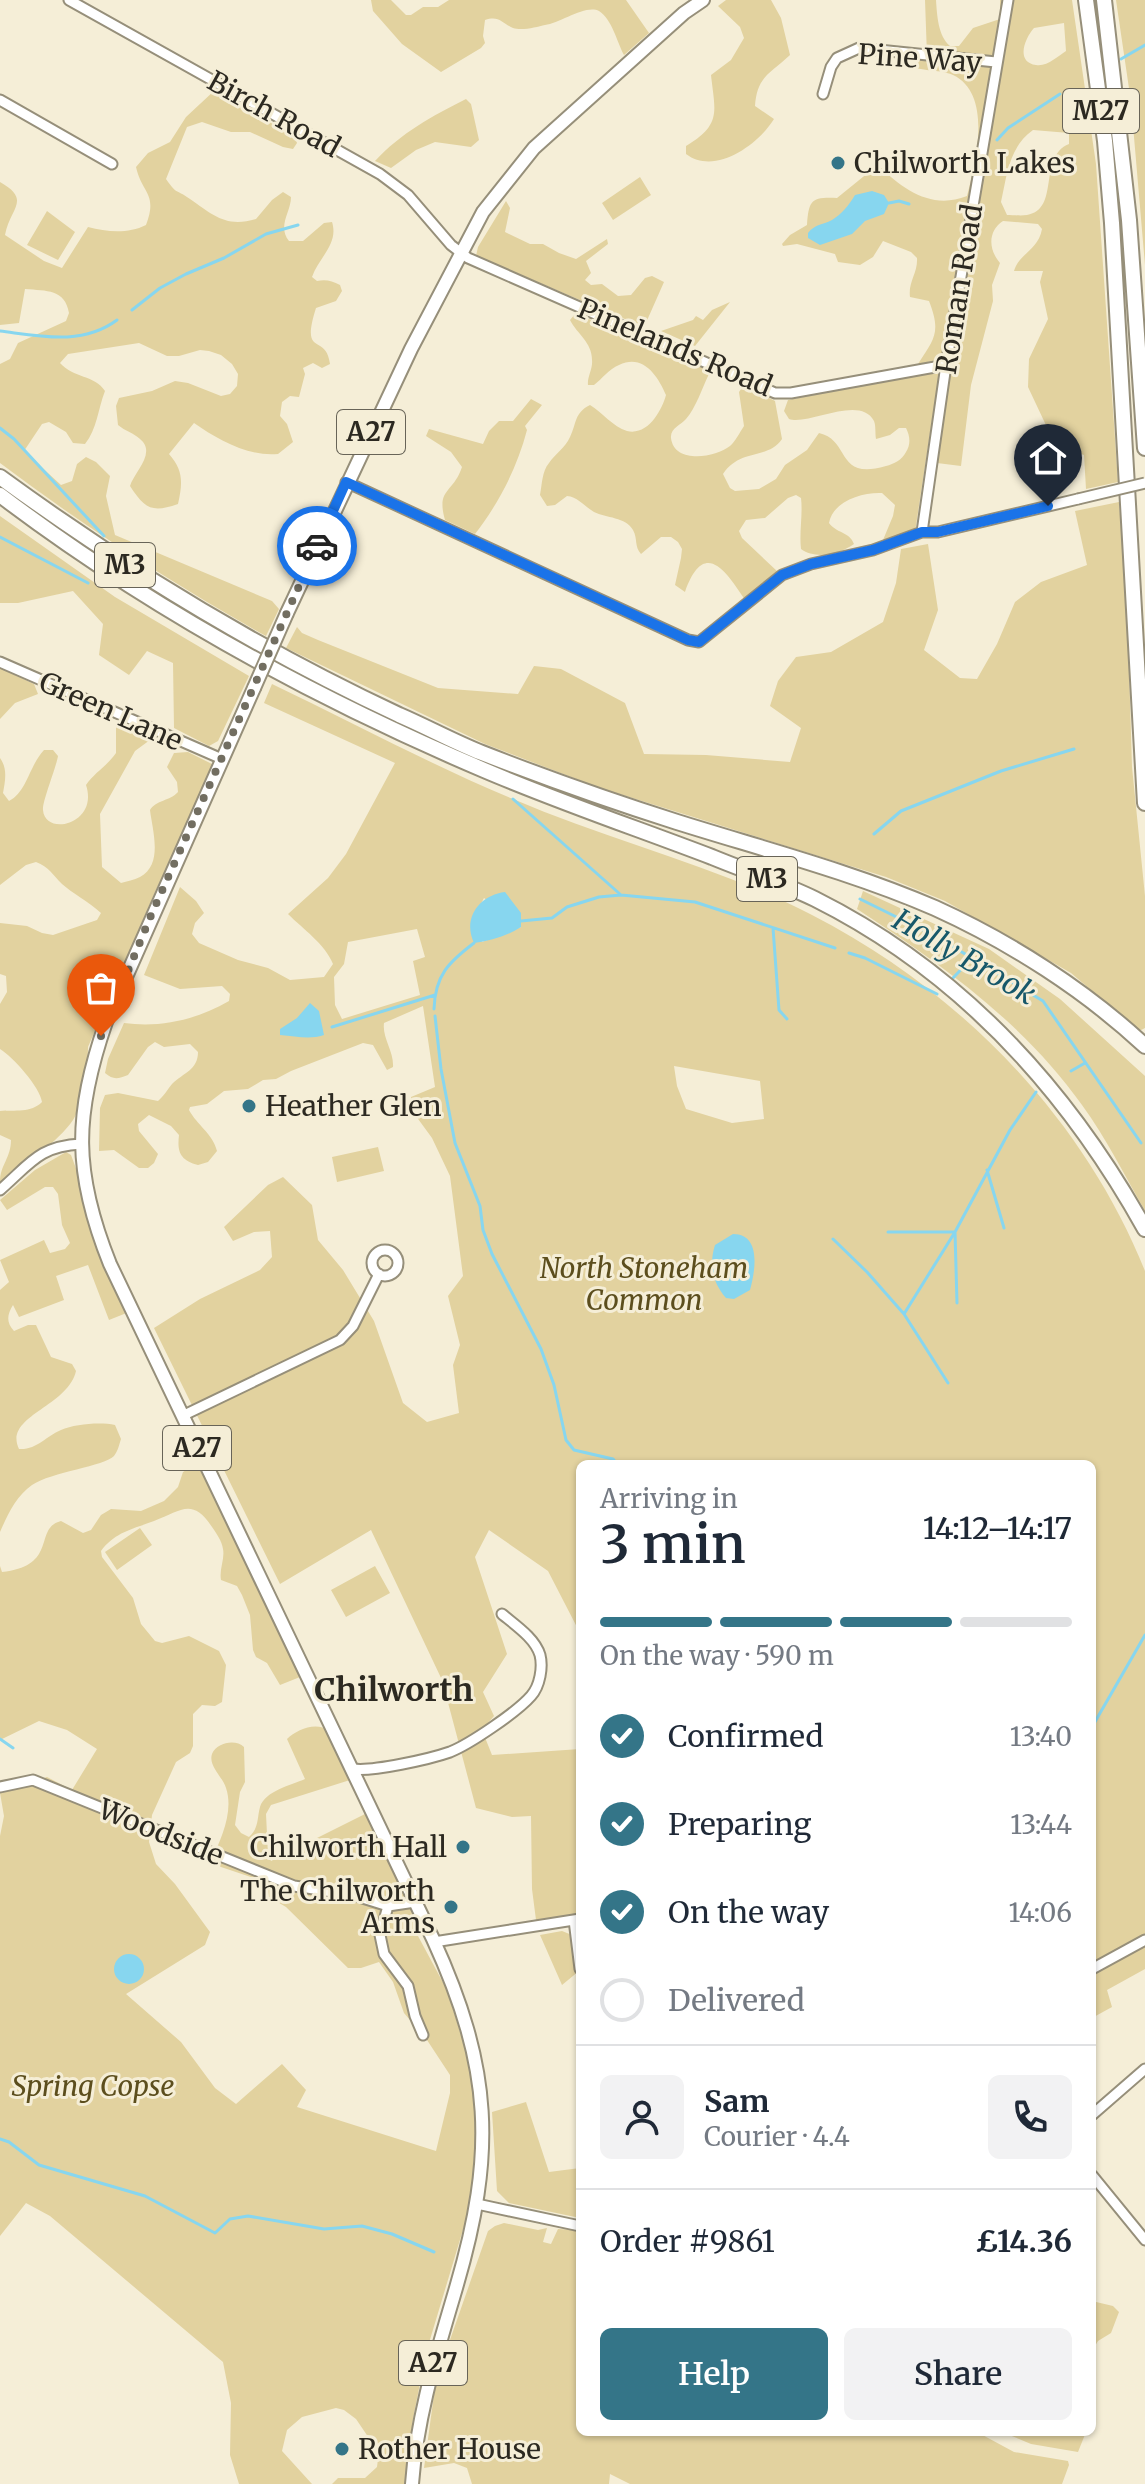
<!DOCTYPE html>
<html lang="en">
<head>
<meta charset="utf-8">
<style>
	:root { --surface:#fff; --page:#f2f2f3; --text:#1f2937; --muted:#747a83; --line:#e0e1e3; --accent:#347588 }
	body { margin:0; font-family:Merriweather,serif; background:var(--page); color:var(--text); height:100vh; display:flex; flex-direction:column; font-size:30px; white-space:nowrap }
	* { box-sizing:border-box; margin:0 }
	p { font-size:26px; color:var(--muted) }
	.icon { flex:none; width:44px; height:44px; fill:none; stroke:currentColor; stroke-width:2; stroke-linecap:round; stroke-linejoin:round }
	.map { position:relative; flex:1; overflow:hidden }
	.sheet { position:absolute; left:576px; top:1460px; width:520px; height:976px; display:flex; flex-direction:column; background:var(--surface); border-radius:12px; box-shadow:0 2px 6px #0004 }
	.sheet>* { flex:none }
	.pin { position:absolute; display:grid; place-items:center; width:68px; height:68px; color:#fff; margin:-82px -34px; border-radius:50% 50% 50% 0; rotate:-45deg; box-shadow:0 0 8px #0007 }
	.pin .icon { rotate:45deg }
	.courier { position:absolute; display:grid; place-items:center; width:80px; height:80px; margin:-40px; border:6px solid #1a73e8; border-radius:50%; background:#fff; color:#222; box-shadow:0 2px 10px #0007 }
	.overview em { font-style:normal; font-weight:600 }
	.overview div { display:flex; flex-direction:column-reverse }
	.overview { display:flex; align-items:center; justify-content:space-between; height:136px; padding:0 24px }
	h1 { font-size:52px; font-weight:600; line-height:60px }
	.bar { display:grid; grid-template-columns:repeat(4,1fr); gap:12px 8px; align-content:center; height:96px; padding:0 24px }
	.bar i { height:10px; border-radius:6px; background:var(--line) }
	.bar .current { background:var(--accent) }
	.bar p { grid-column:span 4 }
	.line { display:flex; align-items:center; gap:20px; padding:0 24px; border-top:2px solid var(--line) }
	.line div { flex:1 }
	.round { display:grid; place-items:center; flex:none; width:84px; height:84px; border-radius:12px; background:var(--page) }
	ol { padding:0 24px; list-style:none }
	li { display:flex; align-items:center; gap:24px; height:88px }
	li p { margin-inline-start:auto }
	li .icon { padding:8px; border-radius:50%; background:var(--accent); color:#fff; stroke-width:4 }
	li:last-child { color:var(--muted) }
	li i { width:44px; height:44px; border:4px solid var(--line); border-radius:50% }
	.button { display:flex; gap:16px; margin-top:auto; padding:16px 24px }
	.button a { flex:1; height:92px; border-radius:12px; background:var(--accent); color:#fff; font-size:32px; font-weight:600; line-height:92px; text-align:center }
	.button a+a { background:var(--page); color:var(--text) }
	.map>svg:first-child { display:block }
	.green { fill:#e2d29f; fill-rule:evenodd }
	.water { fill:#87d6ef }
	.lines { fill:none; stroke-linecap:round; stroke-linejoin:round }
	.stream { stroke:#87d6ef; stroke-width:3 }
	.minor-casing { stroke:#968f7a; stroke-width:13 }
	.major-casing { stroke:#968f7a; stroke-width:16 }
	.highway-casing { stroke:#968f7a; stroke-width:18 }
	.minor { stroke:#fff; stroke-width:9 }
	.major { stroke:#fff; stroke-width:12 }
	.highway { stroke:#fff; stroke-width:14 }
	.minor-bridge-casing { stroke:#968f7a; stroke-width:13; stroke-linecap:butt }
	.major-bridge-casing { stroke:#968f7a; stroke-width:16; stroke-linecap:butt }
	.minor-bridge { stroke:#fff; stroke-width:9 }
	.major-bridge { stroke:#fff; stroke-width:12 }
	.done { stroke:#726e61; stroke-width:8; stroke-dasharray:0 14.4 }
	.route { stroke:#1a73e8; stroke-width:10 }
	.poi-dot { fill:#347588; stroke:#f5eed7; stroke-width:3 }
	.labels { text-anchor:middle; stroke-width:6; stroke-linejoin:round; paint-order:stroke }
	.shield { fill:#f5eed7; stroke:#686458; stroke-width:2 }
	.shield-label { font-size:26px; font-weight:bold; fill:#2c2921 }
	.street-label { font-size:28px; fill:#2c2921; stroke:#f5eed7 }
	.poi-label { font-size:28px; fill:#2c2921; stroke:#f5eed7; text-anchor:start }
	.park-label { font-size:28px; font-style:italic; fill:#5c4e1d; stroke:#f5eed7 }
	.water-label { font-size:30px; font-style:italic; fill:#17586a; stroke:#f5eed7 }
	.quarter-label { font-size:32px; font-weight:bold; fill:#2c2921; stroke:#f5eed7 }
</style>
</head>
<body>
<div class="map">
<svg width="1145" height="2484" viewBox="0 0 1145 2484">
	<rect width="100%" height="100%" fill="#f5eed7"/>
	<path class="green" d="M371 0H391L406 15H411L423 7H438L449 0H626L649 33 624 55C617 42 612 19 599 11 586 4 560 23 545 25 537 27 522 31 513 28 502 23 499 15 485 20L483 36 485 43 481 48 441 72 402 44 373 11Z
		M726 0H771L781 18 790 55C770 74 757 76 755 106L774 119C758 145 715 176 686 154V146C722 124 715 112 711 75L731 60 744 38 740 27 718 6Z
		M925 0H936C937 15 938 36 950 46H959L973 28 1000 19V0H1072L1096 164 1118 482 1086 489 1084 455 1059 447 1052 438 1028 387 1029 359 1048 319 1040 282 1043 271H1014C1019 253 1038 251 1042 229L1038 224 1003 221C988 231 988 249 1000 263L992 285 993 301 971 385 961 466 937 463 952 363 937 360 918 364C935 338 941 332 929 301L910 297C908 282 918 273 917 258L911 252 883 241 873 257 860 265 838 262 835 254 797 244 783 246 782 244 790 235 807 225C809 200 811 197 837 198L874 168 880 167C904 190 932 210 967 196 976 162 993 94 953 75 937 68 920 73 904 63V57L927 56ZM1064 23 1066 51C1058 56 1047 67 1036 65 1015 62 1025 38 1034 28ZM1033 130 1069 133V144C1037 157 1061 209 1027 215 1021 216 1013 215 1007 215L1001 202C1007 175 1009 147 1033 130Z
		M1116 0H1145V265L1131 102Z
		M215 90 295 137 297 143 293 149 283 147 250 132H231L202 122 187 127 166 179C178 196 175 188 190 199 213 215 226 228 256 219L272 200 283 192 291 197C291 212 277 226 289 241H303L324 223 332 222C339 244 319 257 312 277L317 281C326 279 332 281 340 285L342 291 336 301 316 308C300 359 326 332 330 364L322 368 313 363 303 368 305 374 299 397 290 396 282 402 280 416 287 424 293 442 278 454C248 457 217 439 194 423L169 454C183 470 183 482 178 504 152 513 145 509 130 486 134 472 157 453 140 439 134 433 125 431 118 425L116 406 119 398 152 391 175 381 188 383 221 396 230 394 237 386 238 374 232 364 221 355 209 351 200 350 179 356H167L139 343 68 354 60 363C73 378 95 375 105 391 98 409 97 429 85 444L73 443 66 432 49 422 42 424 24 451 61 485 72 481 77 464 86 457 96 462 110 476 106 496 115 535 272 601 279 609 266 636C173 584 85 527 0 463V364L10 359 18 343 66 321 69 313C65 289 47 291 25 289L19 323 0 325V182C32 200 10 208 5 235L44 261 62 268 88 227C107 232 128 234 146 225 158 193 142 194 136 167L148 153 170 142 186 117Z
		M466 99 471 104 479 140 471 147 435 142 416 150 391 168 375 161C401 133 432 116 466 99Z
		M640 177 651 195 613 220 602 203Z
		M506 201 510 208 505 232 530 244H543L559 253 576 259 607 239 608 244 586 261 591 273 585 280 591 285 602 284 618 296 631 295 645 278 652 276 664 282 645 325H639L476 256 478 247Z
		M47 211 75 232 58 260 27 245Z
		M730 302 695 346 661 331 693 320 696 316 703 320 712 310Z
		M575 314 638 337 708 370 709 374C702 388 696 408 686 419 681 425 670 428 671 438 674 464 715 458 730 446 735 442 740 432 744 426L739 392 744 385 775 401 782 439C768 460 740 448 723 474L730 488 735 491 759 489 776 479 785 465 807 450 819 433C851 440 835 481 886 466 894 464 902 460 906 452 911 444 910 436 906 428H899L890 435 876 439C875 433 876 426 874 421 860 394 808 426 789 419L784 411 788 400 929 372 939 374 915 532 883 540 893 516 895 505 882 493C862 492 833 501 829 523 836 533 850 532 854 544 840 554 816 560 801 549 799 533 803 514 801 498L796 495 788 498 765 518 746 520 739 531 742 538 778 572 745 600C726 571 704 538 685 592L675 585 681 558 682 549 678 542 671 537H661L641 554C634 546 638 539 633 530 626 517 606 518 594 512 584 506 578 497 567 496L555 505 547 506 540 495C542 485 542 471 549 463 555 454 565 448 570 437 577 423 574 413 590 405 602 412 613 427 627 431 648 436 662 410 666 395 658 376 643 353 619 365 609 369 602 379 594 385H588C587 377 593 369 592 360 592 342 577 334 570 320Z
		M531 399 542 405 525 426 527 430C517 468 499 503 475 534L445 520C436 488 453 494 462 467L451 452 426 436 429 429 483 444 489 431 499 421H513Z
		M1119 502 1127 602 1132 767 1145 896V1028L1139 1031 1071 973 945 901 886 877 597 787 485 744 286 648 297 627 302 633 318 640 438 688 518 694 534 666 561 669 625 703 644 754 706 755 790 762 801 728 770 706 778 681 796 657 831 652 883 622 896 583 901 549 928 544 938 610 924 650 960 678 977 679 997 644 1015 602 1041 582 1087 565 1075 511Z
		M0 516 115 597 249 676 218 741 209 746 174 728 173 663 147 651 129 675 99 655 103 624 73 591 18 603H0Z
		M0 668 34 684 38 694 15 703 0 719Z
		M272 684C352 722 431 765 513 799 611 841 717 866 812 915 960 991 1083 1117 1145 1271V1969L1107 1990 1112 2007 1092 2018V1464H580V1633L548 1571 489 1530 475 1557 507 1654 483 1692 494 1716 482 1730 492 1755 580 1749V1914L536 1920 532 1889 531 1816 512 1817 476 1808 442 1680 371 1530 280 1584 154 1328 200 1299 260 1270 272 1257 270 1231 254 1232 233 1241 224 1227 268 1185 283 1177 312 1205 318 1240 343 1270 374 1321 403 1403 427 1422 459 1413 453 1365 460 1345 448 1296 463 1276 450 1176 432 1138 413 1112 411 1097 435 1087 423 1006 384 1023C382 1038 394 1051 393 1067L387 1070 373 1045 363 1043 291 1071 276 1079 263 1080 248 1089 224 1091 207 1104 190 1107 189 1110C197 1125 213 1134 217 1151L208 1162 198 1165C180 1160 177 1152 179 1135L171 1126 149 1115 138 1124 139 1131 158 1154 154 1163 148 1168H139L114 1150 99 1151 100 1108 105 1095 118 1093 158 1101C164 1096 167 1090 172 1084 183 1073 198 1070 198 1052L190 1044 164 1047 155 1042 148 1047 128 1075C118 1079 113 1080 105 1073L108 1059 124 1023C160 1028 196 1020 229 1001L230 994 222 986 180 989 144 975 180 887 196 901 204 913 195 923 192 934 199 943 238 960 268 968 290 980 324 977 333 964C325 944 303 929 288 914L328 878 346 854 395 763 264 703ZM484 898 521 927 482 942 471 923ZM417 929 425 957 413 961 420 995 342 1019 335 1005 334 977 344 964 348 942ZM674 1066 760 1081 764 1119 732 1123 686 1109 677 1086Z
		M120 721 154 737 135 751 100 814 102 867 121 883C127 881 134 880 140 877 164 864 152 829 150 810 156 800 170 801 178 792L177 782 167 767 174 753 188 752 212 764 213 770 155 892 88 1047C88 1066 83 1105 73 1120 58 1142 24 1165 3 1182H0C0 1165 11 1158 11 1140L0 1135V1111C15 1110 31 1113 42 1102 40 1087 13 1057 0 1049V1004L7 992 6 976 0 974V923L27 926 42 933 53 935 97 920 101 913C88 901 72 893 62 884 53 875 49 867 36 862L26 865 0 885V758C8 769 5 781 3 793L9 801C27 792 29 766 44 750H53L58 756C56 768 42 802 43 810 45 837 99 824 86 785 94 773 107 766 116 753V725Z
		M863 891 989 949 1060 999 1145 1076V1211C1125 1176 1106 1138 1082 1105 1024 1023 940 963 857 909Z
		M378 1147 384 1171 337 1182 332 1157Z
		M66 1152 71 1155 129 1312 109 1320 88 1265 56 1276 64 1300 19 1317 13 1305C7 1315 6 1322 14 1331L28 1325H36L51 1357 72 1364 76 1371C68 1407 3 1416 19 1449 37 1450 46 1436 61 1430 75 1424 100 1422 115 1425L121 1439C119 1445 118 1451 114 1456 105 1466 51 1472 32 1485 16 1496 7 1516 0 1532V1290L9 1282 0 1260 44 1240 50 1253 65 1249 70 1243 62 1225 58 1194 53 1187H45L7 1210 0 1200 35 1170Z
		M198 1463 211 1487 300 1677 280 1685 267 1663 256 1657 253 1650 250 1615 242 1595 237 1586 221 1580C219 1569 225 1559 223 1549 222 1541 216 1533 212 1527 192 1497 181 1511 154 1521 133 1529 115 1532 101 1551L102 1557 133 1598 141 1624 155 1641 162 1643 189 1636 219 1651 226 1665 222 1702 215 1706 202 1705 193 1714V1746L190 1753 176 1762 152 1815 149 1842 156 1864 175 1884 210 1932 205 1945 126 1994 181 2042 215 2088 236 2104 282 2064 306 2090 297 2107 436 2151 450 2093V2075L427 2040 404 2013 393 1982 379 1962 361 1968H348L286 1907 269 1897 266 1882 221 1867 211 1860C221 1840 234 1811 226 1788 223 1777 208 1766 212 1754 217 1742 236 1739 244 1747L245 1782 240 1792 235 1825 241 1833 249 1837C259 1828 257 1818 260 1807 265 1791 291 1785 305 1779L287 1739C297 1729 317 1721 329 1731L350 1780 271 1805 266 1814 268 1855 271 1861 365 1814 422 1932 418 1936 447 1990 467 2054 477 2116 474 2193 426 2353 413 2419 405 2484H332L338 2478H365L377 2467 378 2459 375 2447 356 2419 344 2410 336 2408 302 2417 287 2430 282 2451 312 2484H239L230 2455 231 2403 223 2362 50 2216 26 2203 0 2236V1836L4 1816 0 1793 47 1777 72 1790 97 1749 67 1730 39 1721 0 1740V1566L2 1572C59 1566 33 1528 61 1521L83 1533 91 1530 101 1515 111 1509 141 1511 164 1501 178 1487 183 1472Z
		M140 1528 152 1545 117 1570 105 1552Z
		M375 1566 390 1593 346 1617 331 1590Z
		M562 1931 572 1935 579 1971 562 1985 540 1935Z
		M526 2102 549 2172 580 2168V2218L509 2203 497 2191 492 2112Z
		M504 2223 538 2230 547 2228 543 2242 551 2244 558 2229 580 2230V2432H977L1014 2452 1068 2461 1069 2465 1062 2484H630L610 2474 609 2484H472L467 2468 454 2463 424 2468 436 2380 488 2231 495 2226Z
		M1092 2301 1113 2306 1119 2312 1111 2333 1098 2341 1092 2351Z
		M1002 2432H1086L1078 2452 1031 2444Z"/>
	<path class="water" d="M872 191 884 195 889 203 884 214 865 221 852 234 820 245 808 238V233C815 224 822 225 832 220 842 214 849 205 855 195Z
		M505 892 521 913V927C507 936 491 941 474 943 462 918 480 895 505 892Z
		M310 1003 319 1011 324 1035C309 1040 296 1036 280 1035V1029L297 1018Z
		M733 1234C762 1234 755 1272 750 1290L734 1299 726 1298C712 1282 709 1264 715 1245Z
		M114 1969a15 15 0 1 1 30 0a15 15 0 1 1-30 0Z"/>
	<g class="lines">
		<path class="stream" d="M1121 59 1145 45
			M997 140 1008 128 1060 94
			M889 203 899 201 909 204
			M132 310 160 288 186 274 224 258 266 234 298 225
			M0 331C40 336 82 346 117 320
			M0 428 14 439 104 536
			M0 537 88 583
			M513 799 621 895
			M874 834 901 811 1001 771 1074 749
			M860 899 937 937 1043 1001 1141 1143
			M521 921 552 918 567 907 599 897 621 895 695 902 835 948
			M773 928 779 1010 787 1019
			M849 953 865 958 937 994
			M953 978 972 958
			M434 1009C435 975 449 962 474 943
			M435 1016 441 1069 455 1143 480 1206 483 1230 492 1254 541 1349 554 1385 566 1440 574 1450 613 1459 617 1464
			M332 1027 435 995
			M1071 1071 1085 1063
			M987 1170 1004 1228
			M888 1232H955L957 1303
			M833 1239 867 1272 904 1314 948 1383
			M904 1314 955 1232 1010 1130 1036 1092
			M1092 1727 1145 1635
			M0 1739 13 1748
			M0 2139 9 2142 39 2165 145 2196 215 2233 230 2219 248 2216 324 2229 362 2226 392 2234 434 2252"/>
		<g class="minor-casing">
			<path id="minor" d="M69 0 380 174 408 195 451 245 468 258 775 393H791L946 365
				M823 94 831 67 837 58 859 48 996 62
				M0 100 112 164
				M346 482 688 640 699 642 782 575 811 564 873 550 922 532H938L1078 499
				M922 532 946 365 1008 0
				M0 662 222 759
				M0 1190C30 1164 39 1146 81 1144
				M372 1263a13 13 0 1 1 26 0a13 13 0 1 1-26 0Z
				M182 1416 340 1340 353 1326 379 1274
				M353 1769C372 1772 430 1759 450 1752 470 1744 517 1712 531 1696 540 1686 543 1667 540 1655 535 1638 515 1625 502 1614
				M0 1787 33 1780 294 1886 353 1895 388 1906 415 1902
				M388 1906 380 1935 384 1954 408 1986 415 2016 423 2035
				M574 1920 580 1969
				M434 1942 580 1919
				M1092 1969 1145 1940
				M1092 2115 1145 2069
				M1092 2175 1145 2240
				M477 2204 580 2226"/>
		</g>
		<g class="major-casing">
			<path id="major" d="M287 613 411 349 483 212 534 148 684 13 703 0
				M254 688 106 1022C74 1115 73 1172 110 1264L433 1939C492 2068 496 2152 456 2288 437 2353 417 2415 412 2484"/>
		</g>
		<g class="highway-casing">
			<path id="highway" d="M1086 0 1105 141 1112 223 1145 803
				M1104 0 1129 220 1145 448
				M0 477C126 569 258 649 399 715 427 727 454 742 482 753 546 778 611 801 677 822 763 849 852 872 935 908 1010 942 1085 990 1145 1046
				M0 495C149 608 312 697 484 770 559 802 636 828 712 857 746 871 782 883 815 899 961 972 1067 1089 1145 1229"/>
		</g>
		<use href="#minor" class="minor"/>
		<use href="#major" class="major"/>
		<use href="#highway" class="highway"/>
		<g class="minor-bridge-casing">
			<path id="minor-bridge" d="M1078 499 1145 483"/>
		</g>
		<g class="major-bridge-casing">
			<path id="major-bridge" d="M254 688 287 613"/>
		</g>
		<use href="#minor-bridge" class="minor-bridge"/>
		<use href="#major-bridge" class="major-bridge"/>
	</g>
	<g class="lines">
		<path class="done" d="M101 1036 152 913 317 546"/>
		<path class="route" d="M317 546 346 482 688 640 699 642 782 575 811 564 873 550 922 532H938L1048 506"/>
	</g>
	<g class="poi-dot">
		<circle cx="838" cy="163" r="8"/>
		<circle cx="249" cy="1106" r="8"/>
		<circle cx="463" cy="1847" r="8"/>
		<circle cx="451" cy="1907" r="8"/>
		<circle cx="342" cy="2449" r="8"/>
	</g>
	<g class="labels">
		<g class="shield">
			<rect x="1063" y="89" width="76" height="44" rx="6"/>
			<rect x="337" y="410" width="68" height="44" rx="6"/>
			<rect x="95" y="543" width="60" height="44" rx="6"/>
			<rect x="737" y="857" width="60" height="44" rx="6"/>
			<rect x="163" y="1426" width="68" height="44" rx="6"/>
			<rect x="399" y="2341" width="68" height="44" rx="6"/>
		</g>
		<g class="shield-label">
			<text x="1101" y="120">M27</text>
			<text x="371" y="441">A27</text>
			<text x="125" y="574">M3</text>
			<text x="767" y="888">M3</text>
			<text x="197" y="1457">A27</text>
			<text x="433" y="2372">A27</text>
		</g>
		<g class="street-label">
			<text transform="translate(920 58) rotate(4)" y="10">Pine Way</text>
			<text transform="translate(274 114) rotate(29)" y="10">Birch Road</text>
			<text transform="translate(959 289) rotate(-81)" y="10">Roman Road</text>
			<text transform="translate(675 347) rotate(23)" y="10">Pinelands Road</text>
			<text transform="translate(111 711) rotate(24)" y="10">Green Lane</text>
			<text transform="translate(161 1832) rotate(22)" y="10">Woodside</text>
		</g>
		<g class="poi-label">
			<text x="854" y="173">Chilworth Lakes</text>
			<text x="265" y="1116">Heather Glen</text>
			<text x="447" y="1857" text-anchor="end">Chilworth Hall</text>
			<text x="435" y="1901" text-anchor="end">The Chilworth<tspan x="435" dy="32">Arms</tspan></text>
			<text x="358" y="2459">Rother House</text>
		</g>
		<g class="park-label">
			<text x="644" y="1278">North Stoneham<tspan x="644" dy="32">Common</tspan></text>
			<text x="93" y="2096">Spring Copse</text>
		</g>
		<g class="water-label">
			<text transform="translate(964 957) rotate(30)" y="10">Holly Brook</text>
		</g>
		<g class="quarter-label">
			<text x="394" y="1701">Chilworth</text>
		</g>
	</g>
</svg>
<div class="pin" style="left:101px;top:1036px;background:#ea580c"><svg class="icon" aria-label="bag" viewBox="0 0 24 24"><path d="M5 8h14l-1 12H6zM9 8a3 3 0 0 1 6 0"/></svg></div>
<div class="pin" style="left:1048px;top:506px;background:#1f2937"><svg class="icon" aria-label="home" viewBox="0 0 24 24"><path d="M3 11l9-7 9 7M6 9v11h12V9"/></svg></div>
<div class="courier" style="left:317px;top:546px"><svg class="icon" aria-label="car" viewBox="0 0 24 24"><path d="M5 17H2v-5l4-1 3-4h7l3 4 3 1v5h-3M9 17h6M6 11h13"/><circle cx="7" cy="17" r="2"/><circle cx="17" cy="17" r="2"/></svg></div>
<section class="sheet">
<div class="overview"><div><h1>3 min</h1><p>Arriving in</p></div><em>14:12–14:17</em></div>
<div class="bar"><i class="current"></i><i class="current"></i><i class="current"></i><i></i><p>On the way · 590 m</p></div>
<ol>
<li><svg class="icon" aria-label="check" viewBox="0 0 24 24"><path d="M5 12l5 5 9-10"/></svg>Confirmed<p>13:40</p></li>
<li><svg class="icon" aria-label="check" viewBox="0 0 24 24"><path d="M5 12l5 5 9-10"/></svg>Preparing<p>13:44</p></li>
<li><svg class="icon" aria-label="check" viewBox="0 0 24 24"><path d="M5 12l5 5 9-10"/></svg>On the way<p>14:06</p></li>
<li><i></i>Delivered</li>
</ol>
<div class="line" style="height:144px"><a class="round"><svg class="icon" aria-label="person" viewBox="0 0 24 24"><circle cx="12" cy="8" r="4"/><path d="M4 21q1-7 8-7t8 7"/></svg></a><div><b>Sam</b><p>Courier · 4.4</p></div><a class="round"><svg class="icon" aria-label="phone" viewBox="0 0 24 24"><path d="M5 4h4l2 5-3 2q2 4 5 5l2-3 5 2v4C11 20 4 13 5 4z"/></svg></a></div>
<div class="line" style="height:104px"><div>Order #9861</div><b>£14.36</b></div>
<div class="button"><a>Help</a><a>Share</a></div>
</section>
</div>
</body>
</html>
